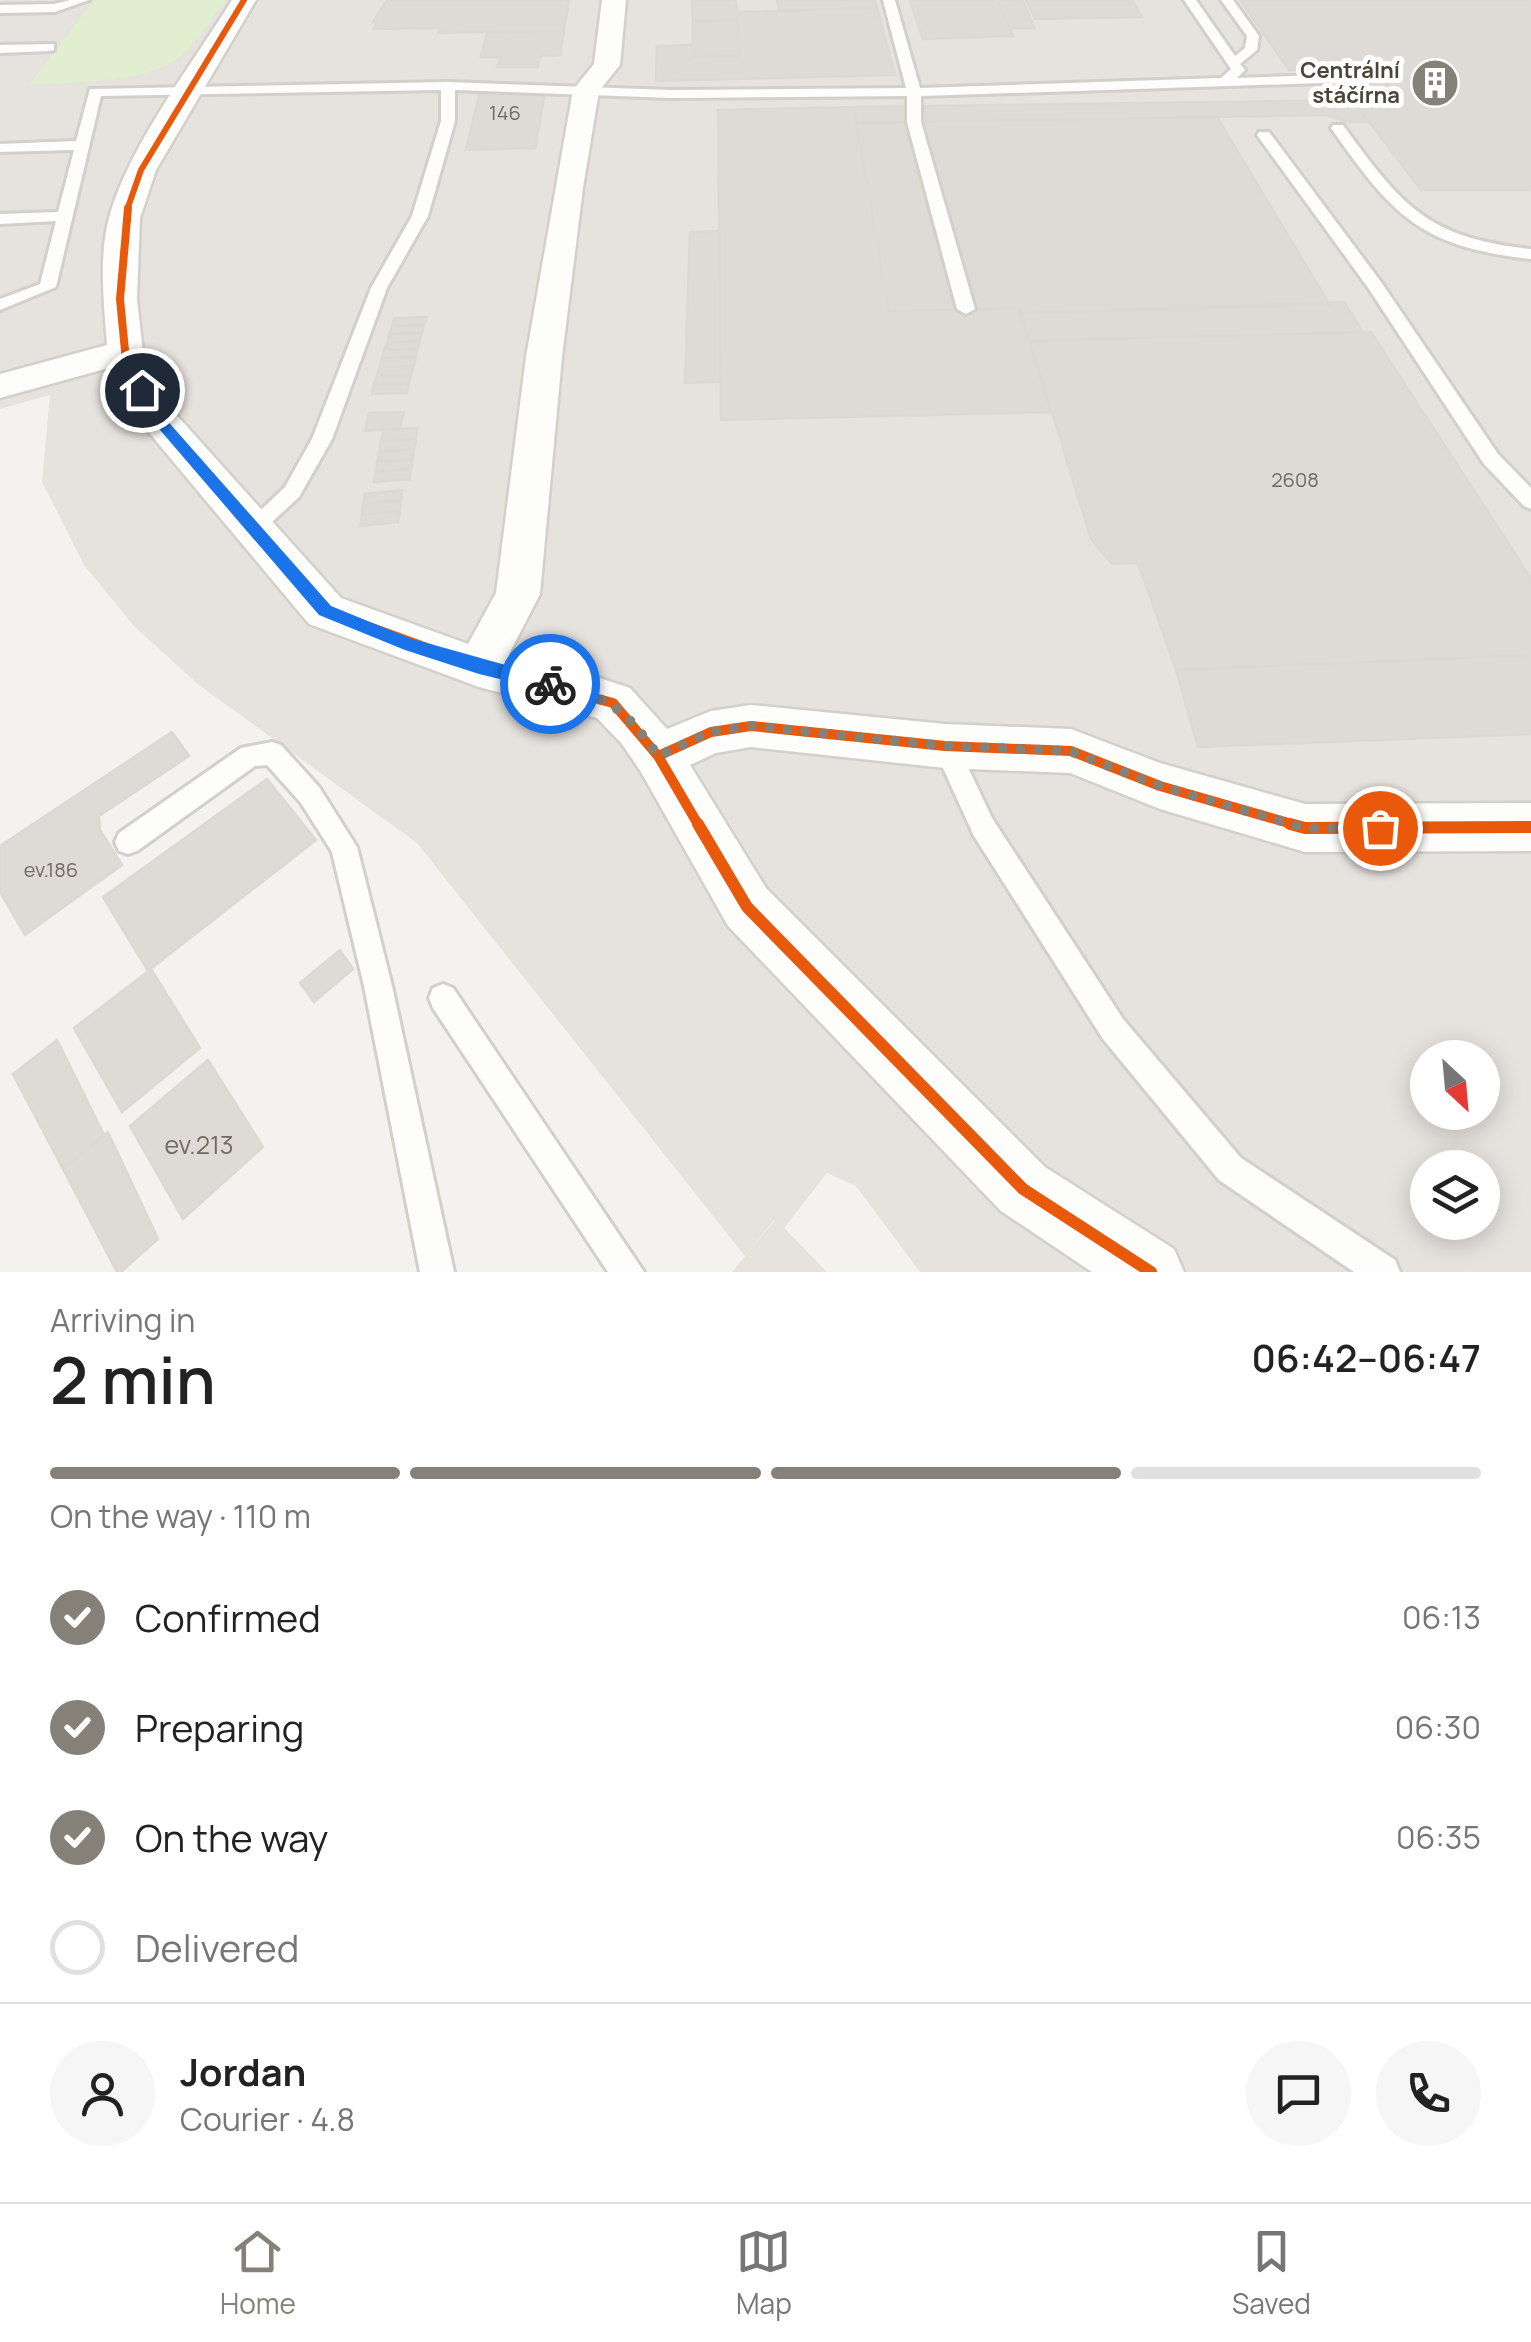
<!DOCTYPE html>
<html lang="en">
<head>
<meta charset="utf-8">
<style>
	:root { --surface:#fff; --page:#f6f6f6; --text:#222; --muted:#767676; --line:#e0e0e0; --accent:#868178 }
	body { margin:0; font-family:Manrope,sans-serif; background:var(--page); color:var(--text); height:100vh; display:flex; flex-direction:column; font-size:38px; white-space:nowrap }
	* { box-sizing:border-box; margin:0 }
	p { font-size:32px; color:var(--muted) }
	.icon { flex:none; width:55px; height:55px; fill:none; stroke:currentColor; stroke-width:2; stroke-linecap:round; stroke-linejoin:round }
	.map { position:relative; height:1272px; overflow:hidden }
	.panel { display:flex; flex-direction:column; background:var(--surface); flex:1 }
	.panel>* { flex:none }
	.needle { width:65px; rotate:154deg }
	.buttons { position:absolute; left:1410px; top:1040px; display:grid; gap:20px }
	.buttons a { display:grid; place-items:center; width:90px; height:90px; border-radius:50%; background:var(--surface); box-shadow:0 5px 25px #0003; font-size:50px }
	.pin { position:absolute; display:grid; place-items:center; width:85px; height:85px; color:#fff; margin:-42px; border:5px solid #fff; border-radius:50%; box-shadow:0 2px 10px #0007 }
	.courier { position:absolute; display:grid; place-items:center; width:100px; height:100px; margin:-50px; border:8px solid #1a73e8; border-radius:50%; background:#fff; color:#222; box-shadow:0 2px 12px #0007 }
	.head em { font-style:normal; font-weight:600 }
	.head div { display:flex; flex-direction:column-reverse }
	.head { display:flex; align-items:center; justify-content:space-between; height:170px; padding:0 50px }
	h1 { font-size:65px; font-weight:600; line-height:75px }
	.bar { display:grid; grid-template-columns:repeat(4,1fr); gap:15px 10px; align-content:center; height:120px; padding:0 50px }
	.bar i { height:12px; border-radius:8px; background:var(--line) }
	.bar .active { background:var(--accent) }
	.bar p { grid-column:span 4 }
	.line { display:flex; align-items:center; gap:25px; padding:0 50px; border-top:2px solid var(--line) }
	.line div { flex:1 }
	.round { display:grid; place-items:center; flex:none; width:105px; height:105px; border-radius:52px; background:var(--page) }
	ol { padding:0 50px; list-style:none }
	li { display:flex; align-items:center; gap:30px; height:110px }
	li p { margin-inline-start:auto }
	li .icon { padding:10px; border-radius:50%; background:var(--accent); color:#fff; stroke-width:4 }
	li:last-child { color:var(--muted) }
	li i { width:55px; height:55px; border:5px solid var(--line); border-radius:50% }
	.tab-bar { display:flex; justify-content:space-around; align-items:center; height:140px; border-top:2px solid var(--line); background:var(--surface); font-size:28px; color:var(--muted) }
	.tab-bar a { display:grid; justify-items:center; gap:5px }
	.tab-bar .active { color:var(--accent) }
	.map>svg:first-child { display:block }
	.industrial { fill:#e6e2de; fill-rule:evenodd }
	.green { fill:#e1eecf }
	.parking { fill:#e6e3df }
	.building { fill:#dedbd6; stroke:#dcd9d4; stroke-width:2.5 }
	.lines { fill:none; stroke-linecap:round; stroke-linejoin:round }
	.service-casing { stroke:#d2d0cb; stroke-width:6 }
	.minor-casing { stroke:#d2d0cb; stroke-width:5 }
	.service { fill:#fdfdfc; fill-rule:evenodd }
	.minor { fill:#fdfdfc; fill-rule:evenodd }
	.cycleway-far3-casing { stroke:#fff; stroke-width:10 }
	.cycleway-far2-casing { stroke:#fff; stroke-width:12 }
	.cycleway-far1-casing { stroke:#fff; stroke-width:16 }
	.cycleway-casing { stroke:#fff; stroke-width:19 }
	.cycleway-far3 { stroke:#e8590c; stroke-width:6 }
	.cycleway-far2 { stroke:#e8590c; stroke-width:8 }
	.cycleway-far1 { stroke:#e8590c; stroke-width:10 }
	.cycleway { stroke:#e8590c; stroke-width:12 }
	.route { fill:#1a73e8 }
	.done { stroke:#868178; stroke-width:10; stroke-dasharray:0 18 }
	.labels { text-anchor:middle; stroke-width:10; stroke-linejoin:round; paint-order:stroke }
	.number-label { font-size:20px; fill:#706a61 }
	.far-poi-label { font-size:22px; font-weight:bold; fill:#4b4439; stroke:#fff; text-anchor:end }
	.near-number-label { font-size:25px; fill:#706a61 }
</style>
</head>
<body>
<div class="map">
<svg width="1531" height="1272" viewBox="0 0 1531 1272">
	<rect width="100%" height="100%" fill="#f4f2ee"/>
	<path class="industrial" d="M0 0H1531V1272H920L856 1186 827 1173 784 1228 775 1219 745 1256 417 843 199 685 134 626 84 565 42 482 50 395 0 409ZM1428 1058H1482V1112H1428ZM1428 1168H1482V1222H1428Z"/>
	<path class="green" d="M94 0H226C212 18 199 40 182 55 149 84 72 82 29 85Z"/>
	<path class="parking" d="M719 130 720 231 690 232 685 383 720 382 721 420 561 424 574 310 619 239 629 131Z
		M776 1219 784 1228 827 1272H732Z"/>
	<path class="building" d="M387 0H569L564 30 438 33 440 28 374 29 377 22H373Z
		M692 0H736L738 20 693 21Z
		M777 0H875L877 8 779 11Z
		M910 0H997L1013 36 923 39Z
		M997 0H1022L1035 28H1010Z
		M1026 0H1132L1142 17 1035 19Z
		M1240 0H1531V190H1421L1329 69 1289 70Z
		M877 8 895 75 656 81 657 46 693 45V57L740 56 737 12Z
		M738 20 740 56 693 57V21Z
		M564 31 560 55 540 56 538 67H497L500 57H481L487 32Z
		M545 94 535 148 466 150 479 95Z
		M1353 100 1370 122H1348L1327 115 856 123 854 107Z
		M854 107 889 311 1018 308 1051 412 721 420 718 110Z
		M1217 117 1330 305 1022 313 1018 308 889 311 856 123Z
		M720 231V382L685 383 690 232Z
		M1344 302 1363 332 1030 341 1022 313Z
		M427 317 424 325 392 326 394 318Z
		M424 325 422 333 389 334 392 326Z
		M1371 332 1531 578V655L1176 670 1138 563 1112 564 1091 539 1030 341Z
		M422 333 420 341 387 343 389 334Z
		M420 341 418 349 384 350 387 343Z
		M418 349 416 357 382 358 384 350Z
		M416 357 414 366 380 367 382 358Z
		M414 366 411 375 377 376 380 367Z
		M411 375 409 384H374L377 376Z
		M374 384H409L407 393 372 394Z
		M404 412 400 429 365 431 369 413Z
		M417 428 416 439 381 442 383 430Z
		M416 439 414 449 379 452 381 442Z
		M414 449 413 459 377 462 379 452Z
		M413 459 411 469 376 472 377 462Z
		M411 469 410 479 374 482 376 472Z
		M402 490 401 500 363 504 365 494Z
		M401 500 400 511 362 515 363 504Z
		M400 511 398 522 360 526 362 515Z
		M1531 655V734L1198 747 1176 670Z
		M172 732 189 756 99 816 100 830 122 865 25 935 0 892V846Z
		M267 779 316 840 148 971 103 897Z
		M340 950 353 969 314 1002 300 983Z
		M151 969 200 1048 122 1112 74 1028Z
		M57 1040 104 1135 63 1169 13 1074Z
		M208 1060 263 1147 183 1219 130 1126Z
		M108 1132 158 1239 121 1272H117L63 1169Z"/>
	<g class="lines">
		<g class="service-casing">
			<path id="service" d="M70 0H89L55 12 0 13V5L54 4Z
				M883 0H895L920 88 1221 78 1231 69 1184 0H1196L1235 56 1245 48 1247 36 1221 0H1233L1259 36 1257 50 1240 64 1245 70 1237 78 1322 75 1329 79 1322 83 921 96V122L975 309 966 314 957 309 907 122V96L671 98 455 90V121L428 216 387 288 332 439 299 497 260 533 253 535 243 527 285 487 312 439 371 288 412 216 441 121V90L101 96 56 287 0 310V299L40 284 56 221 0 224V214L58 212 74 150 0 152V144L76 141 90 89 448 82 671 90 906 88Z
				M54 44V50L49 51 0 53V45Z
				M1333 125H1343C1402 206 1427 238 1531 249V259C1420 247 1393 216 1331 128Z
				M1259 132H1269L1381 282 1498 454 1531 488V509L1524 506 1484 464 1369 289 1257 135Z
				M945 735 954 738 992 818 1123 1019 1241 1158 1395 1260 1400 1272H1354L1219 1180 1103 1039 974 836 933 746 936 738Z
				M272 742 281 745 319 787 357 847 392 986 454 1272H420L364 986 332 852 301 803 267 765 255 766 137 851 128 854 119 851 115 842 119 833 241 748Z
				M443 984 453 988 644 1272H608L433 1008 429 998 433 988Z"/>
		</g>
		<g class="minor-casing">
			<path id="minor" d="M232 0H256L156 170 140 218 137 299 144 361 173 411 341 598 468 644 496 593 526 357 573 90 594 64 602 0H626L620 65 599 91 583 188 562 357 540 594 509 654 575 670 630 688 667 729 711 711 751 705 945 724 1071 729 1160 763 1305 804 1531 803V851L1305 852 1160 809 1070 773 945 768 751 747 716 753 690 765 766 888 1045 1167 1174 1249 1184 1272H1092L1001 1211 728 926 641 772 622 744 597 718 479 687 309 624 146 429 112 367 0 398V374L107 345C104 304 98 254 110 214 131 143 192 64 232 0Z"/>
		</g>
		<use href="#service" class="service"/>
		<use href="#minor" class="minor"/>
		<g class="cycleway-far3-casing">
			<path id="cycleway-far3" d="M127 210 141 170 244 0"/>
		</g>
		<g class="cycleway-far2-casing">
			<path id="cycleway-far2" d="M128 208 120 299 126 361 159 420 211 479"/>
		</g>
		<g class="cycleway-far1-casing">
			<path id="cycleway-far1" d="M208 477 325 611 479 667 613 703 658 756 699 826
				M658 756 711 732 751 726 945 746 1071 751 1160 786 1299 826"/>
		</g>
		<g class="cycleway-casing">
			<path id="cycleway" d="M698 824 747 907 1023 1189 1151 1272
				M1290 824 1305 828 1531 827"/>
		</g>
		<use href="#cycleway-far3" class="cycleway-far3"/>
		<use href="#cycleway-far2" class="cycleway-far2"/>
		<use href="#cycleway-far1" class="cycleway-far1"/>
		<use href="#cycleway" class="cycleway"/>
	</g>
	<path class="route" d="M138 387H147L164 417 331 606 409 638 556 679V689L550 691 479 674 405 650 319 615 154 423 136 390Z"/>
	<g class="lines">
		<path class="done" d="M550 684C609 697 624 707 658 756L711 732 751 726 945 746 1070 751 1160 786 1305 828H1380"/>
	</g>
	<defs>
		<g id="building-disc" transform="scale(2.5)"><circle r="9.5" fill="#868178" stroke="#fff"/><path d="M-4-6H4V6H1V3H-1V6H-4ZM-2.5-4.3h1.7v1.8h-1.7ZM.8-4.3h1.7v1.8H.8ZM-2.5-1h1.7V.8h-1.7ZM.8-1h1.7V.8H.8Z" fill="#fff"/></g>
	</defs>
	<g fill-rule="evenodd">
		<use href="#building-disc" x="1435" y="83"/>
	</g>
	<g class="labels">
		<g class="number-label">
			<text x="505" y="120">146</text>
			<text x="1295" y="487">2608</text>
			<text x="51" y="877">ev.186</text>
		</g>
		<g class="far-poi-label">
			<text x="1400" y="78">Centrální<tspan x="1400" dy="25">stáčírna</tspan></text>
		</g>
		<g class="near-number-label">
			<text x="199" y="1154">ev.213</text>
		</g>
	</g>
</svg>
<div class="buttons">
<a><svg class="needle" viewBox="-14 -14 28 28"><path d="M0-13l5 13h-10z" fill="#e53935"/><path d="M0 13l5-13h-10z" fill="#767676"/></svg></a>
<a><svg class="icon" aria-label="layers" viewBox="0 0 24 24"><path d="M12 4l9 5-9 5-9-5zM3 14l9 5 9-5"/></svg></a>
</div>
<div class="pin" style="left:1380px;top:828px;background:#ea580c"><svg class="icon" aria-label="bag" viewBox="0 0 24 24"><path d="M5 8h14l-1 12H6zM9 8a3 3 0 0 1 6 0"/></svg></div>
<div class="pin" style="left:142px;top:390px;background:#1f2937"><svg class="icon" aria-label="home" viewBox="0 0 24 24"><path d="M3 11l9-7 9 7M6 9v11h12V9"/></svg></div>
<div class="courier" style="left:550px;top:684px"><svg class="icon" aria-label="bike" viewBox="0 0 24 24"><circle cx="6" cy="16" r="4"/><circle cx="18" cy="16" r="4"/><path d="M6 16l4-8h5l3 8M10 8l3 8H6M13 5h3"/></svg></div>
</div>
<section class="panel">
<div class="head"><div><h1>2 min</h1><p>Arriving in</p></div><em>06:42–06:47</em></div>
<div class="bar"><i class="active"></i><i class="active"></i><i class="active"></i><i></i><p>On the way · 110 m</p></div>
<ol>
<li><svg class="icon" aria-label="check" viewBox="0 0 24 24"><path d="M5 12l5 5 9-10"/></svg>Confirmed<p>06:13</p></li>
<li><svg class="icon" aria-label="check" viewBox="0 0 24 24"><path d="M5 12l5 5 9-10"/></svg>Preparing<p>06:30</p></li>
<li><svg class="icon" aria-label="check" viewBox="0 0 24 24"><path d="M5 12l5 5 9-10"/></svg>On the way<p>06:35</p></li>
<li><i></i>Delivered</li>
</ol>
<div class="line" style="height:180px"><a class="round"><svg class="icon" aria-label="person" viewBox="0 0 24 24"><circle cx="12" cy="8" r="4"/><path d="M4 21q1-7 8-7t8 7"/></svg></a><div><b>Jordan</b><p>Courier · 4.8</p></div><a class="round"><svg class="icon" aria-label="chat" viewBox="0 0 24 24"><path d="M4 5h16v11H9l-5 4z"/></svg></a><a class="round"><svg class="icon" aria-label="phone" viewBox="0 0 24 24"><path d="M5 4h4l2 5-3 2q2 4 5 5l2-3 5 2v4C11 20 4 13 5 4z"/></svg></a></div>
</section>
<nav class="tab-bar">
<a class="active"><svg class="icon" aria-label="home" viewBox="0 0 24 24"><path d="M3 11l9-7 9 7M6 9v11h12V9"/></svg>Home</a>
<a><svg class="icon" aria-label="map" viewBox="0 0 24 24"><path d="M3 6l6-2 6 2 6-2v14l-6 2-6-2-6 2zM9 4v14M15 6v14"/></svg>Map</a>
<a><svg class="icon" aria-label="saved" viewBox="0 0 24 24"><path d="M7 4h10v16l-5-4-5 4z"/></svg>Saved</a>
</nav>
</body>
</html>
